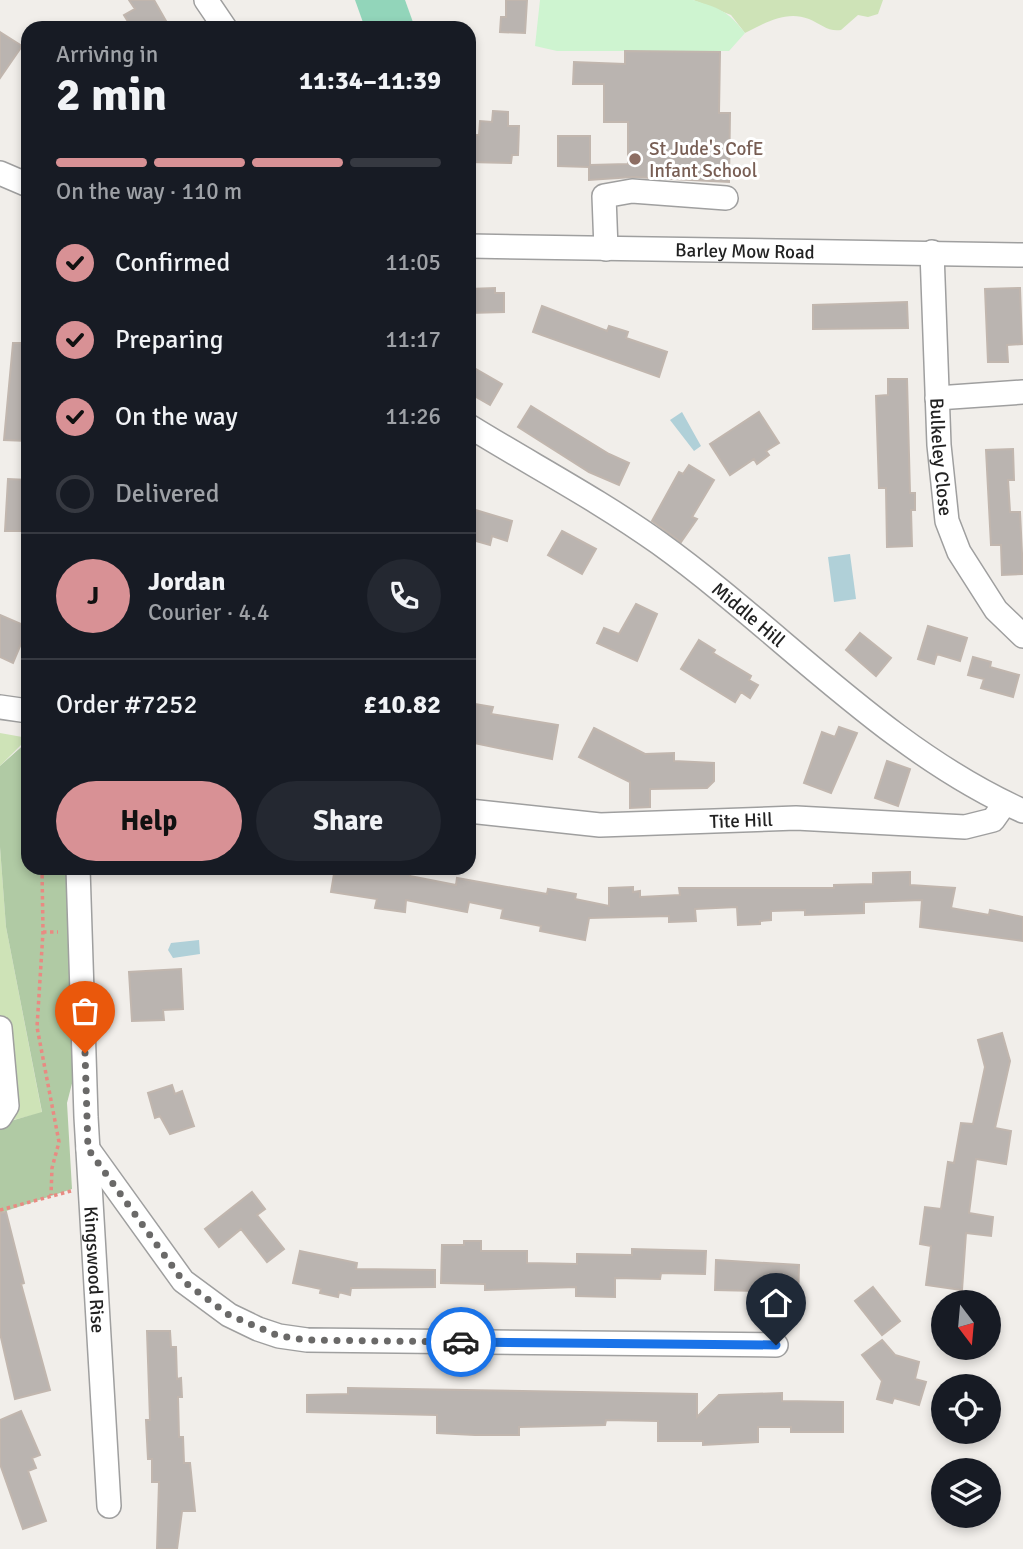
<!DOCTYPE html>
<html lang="en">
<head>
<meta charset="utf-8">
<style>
	:root { --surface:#171b24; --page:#242831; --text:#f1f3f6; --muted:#9ea1a6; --line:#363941; --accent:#d89195 }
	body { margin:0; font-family:Signika,sans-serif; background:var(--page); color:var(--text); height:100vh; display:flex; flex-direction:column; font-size:26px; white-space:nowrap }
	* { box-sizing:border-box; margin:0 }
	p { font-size:23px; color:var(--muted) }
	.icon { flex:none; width:38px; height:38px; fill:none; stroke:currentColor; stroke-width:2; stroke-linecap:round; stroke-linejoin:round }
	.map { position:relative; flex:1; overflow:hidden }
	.details { position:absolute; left:21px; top:21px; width:455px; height:854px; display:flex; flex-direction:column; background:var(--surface); border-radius:21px; box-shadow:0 4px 10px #0003 }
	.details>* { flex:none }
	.needle { width:46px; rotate:164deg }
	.tools { position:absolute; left:931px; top:1290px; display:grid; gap:14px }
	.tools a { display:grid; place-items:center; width:70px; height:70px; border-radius:50%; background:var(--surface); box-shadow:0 4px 10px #0003; font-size:35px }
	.pin { position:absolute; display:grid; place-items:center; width:60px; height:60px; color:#fff; margin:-72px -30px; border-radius:50% 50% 50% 0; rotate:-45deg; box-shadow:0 0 7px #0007 }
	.pin .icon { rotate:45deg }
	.courier { position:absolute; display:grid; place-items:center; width:70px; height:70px; margin:-35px; border:5px solid #1a73e8; border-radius:50%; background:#fff; color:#222; box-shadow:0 2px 9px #0007 }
	.head em { font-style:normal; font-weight:800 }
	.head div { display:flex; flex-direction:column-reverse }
	.head { display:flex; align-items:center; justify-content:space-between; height:119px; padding:0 35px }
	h1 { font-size:46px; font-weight:800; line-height:52px }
	.bar { display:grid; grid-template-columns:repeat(4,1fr); gap:10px 7px; align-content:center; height:84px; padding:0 35px }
	.bar i { height:9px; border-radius:5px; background:var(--line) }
	.bar .on { background:var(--accent) }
	.bar p { grid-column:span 4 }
	.line { display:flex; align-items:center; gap:18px; padding:0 35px; border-top:2px solid var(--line) }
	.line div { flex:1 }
	.round { display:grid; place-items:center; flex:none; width:74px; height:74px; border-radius:37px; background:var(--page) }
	ol { padding:0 35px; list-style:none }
	li { display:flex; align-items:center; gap:21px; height:77px }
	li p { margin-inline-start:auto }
	li .icon { padding:7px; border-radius:50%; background:var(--accent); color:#111; stroke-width:4 }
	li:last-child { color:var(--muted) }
	li i { width:38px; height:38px; border:4px solid var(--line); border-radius:50% }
	.cta { display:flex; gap:14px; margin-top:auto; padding:14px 35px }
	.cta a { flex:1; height:80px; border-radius:42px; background:var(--accent); color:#111; font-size:28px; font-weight:800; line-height:80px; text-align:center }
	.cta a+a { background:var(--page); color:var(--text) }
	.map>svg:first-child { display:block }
	.grass { fill:#cee3b7 }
	.forest { fill:#b0caa4 }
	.park { fill:#cef4d0 }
	.pitch { fill:#92d5ba }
	.water { fill:#b0d0d8 }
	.building { fill:#bab4b0; stroke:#c1b6ae; stroke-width:2 }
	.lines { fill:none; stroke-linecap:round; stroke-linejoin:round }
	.minor-casing { stroke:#9f9f9f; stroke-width:26 }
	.path { stroke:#e98a82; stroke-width:3.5; stroke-dasharray:3.5 3.5; stroke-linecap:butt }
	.minor { stroke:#fff; stroke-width:23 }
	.done { stroke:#6a6968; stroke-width:7; stroke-dasharray:0 12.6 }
	.route { stroke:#1a73e8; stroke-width:9 }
	.education-dot { fill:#8d6e63; stroke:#fff; stroke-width:2.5 }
	.labels { text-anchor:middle; stroke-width:6; stroke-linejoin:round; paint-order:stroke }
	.education-label { font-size:19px; fill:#785e54; stroke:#fff; text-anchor:start }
	.street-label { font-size:19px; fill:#222; stroke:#fff }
</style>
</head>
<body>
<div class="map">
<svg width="1023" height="1549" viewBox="0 0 1023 1549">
	<rect width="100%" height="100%" fill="#f1eeea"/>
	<path class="grass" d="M693 0H883L878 14 868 17 858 15 841 30C828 32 821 24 809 19 786 10 765 23 745 33L731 15Z
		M0 733 28 738 0 766Z
		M0 847 6 927 42 1113 0 1123Z"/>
	<path class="forest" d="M28 741V868H76L91 1009 67 1103 72 1189 0 1213V1124L42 1112 6 927 0 847V766Z"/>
	<path class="park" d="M540 0H693C720 9 726 9 745 33L729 51H557L535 46Z"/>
	<path class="pitch" d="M355 0H405L414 25 404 28H365Z"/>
	<path class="water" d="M682 412 701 446 694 451 670 420Z
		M850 554 856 599 834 602 828 557Z
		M199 940 200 954 173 958 168 950 171 943Z"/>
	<path class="building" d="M129 0H154L170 28H132L124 15 135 9Z
		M506 0H527L525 33 500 32 501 17H506Z
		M0 32 22 46 0 78Z
		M625 51 720 52 719 113H730L729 182 633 177 589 180V167L558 166V136H590V165L628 164V122H604V84H573L574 62 625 64Z
		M493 111 508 112V126H519L518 155H512L511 163 469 162V135H479L480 121 492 122Z
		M495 288V293H504V312L469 313V289Z
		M1020 288 1022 344 1007 345 1008 362H988L985 289Z
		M907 302 908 328 813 329V305Z
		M542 306 607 331 609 326 628 332 626 338 667 352 659 377 533 332Z
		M13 343H28V441L4 440Z
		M469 365 502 384 490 405 469 393Z
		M888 379H907L910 493H915V510H911L912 546 887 547 886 488H879L876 396 888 395Z
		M531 406 609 454 629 463 619 485 589 472 518 427Z
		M759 412 779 443 766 451 769 455 757 464 754 459 730 475 710 444Z
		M1013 449 1014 480H1008L1010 512H1020L1023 574 1002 575 1001 545H991L986 450Z
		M689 465 714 480 692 517 697 519 681 542 652 521 679 472 683 474Z
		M8 479 28 480V516H24L23 531H5Z
		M469 508 512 521 507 541 492 536 490 545 469 539Z
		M562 531 596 549 582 574 548 555Z
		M636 604 657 614 637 661 597 643 604 628 619 634Z
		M0 615 28 627 13 663 0 657Z
		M928 626 967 638 960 661 937 654 934 664 918 659Z
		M860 633 891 658 876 676 846 650Z
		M699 640 715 650 713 653 751 676 749 680 758 685 750 698 741 692 735 702 681 669Z
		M973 657 991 662 990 667 1019 675 1013 697 981 688 984 679 968 675Z
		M469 703 493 707 491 714 558 725 552 759 469 742Z
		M839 727 857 733 831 793 804 783 822 732 835 737Z
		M594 728 645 754 674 753V761L714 763V781L707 788 650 789V807L630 808V782L579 757Z
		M887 761 910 769 898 806 875 798Z
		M335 868H411L410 876 456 885 457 878 547 894 548 889 576 894 575 899 609 906V888L633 887V892L640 891V897L680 895 679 888H834V885L873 884V873L910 872V885L955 888 951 908 989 915 990 910 1023 917V941L920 927 922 900 864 902V913L805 915V910L771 911V920L760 921V924L738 925 737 907 695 909 696 921 669 922V916L589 918 585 940 540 931 541 926 501 918 503 909 469 902 467 912 406 900 405 912 375 908 377 899 331 892Z
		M181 969 183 1009 163 1010 164 1020 132 1021 129 972Z
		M1002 1033 1010 1061 995 1128 1011 1131 1006 1164 976 1159 969 1213 993 1217 991 1236 966 1233 962 1290 926 1285 931 1246 920 1244 925 1207 941 1209 948 1162 954 1163 961 1123 973 1124 985 1067 978 1040Z
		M172 1085 175 1094 182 1091 194 1126 170 1134 160 1116 155 1118 148 1093Z
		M252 1192 265 1209 257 1215 284 1249 267 1262 241 1229 219 1247 205 1229Z
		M6 1212 24 1283 21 1284 50 1390 15 1399 0 1333V1213Z
		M464 1241H481V1251H527V1263L577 1264V1254L632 1255V1249L706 1251 705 1274 661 1273 660 1279 615 1278V1297L576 1296V1287L485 1290V1284L441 1283 442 1245H464Z
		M300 1251 357 1263 356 1269 435 1270V1287L351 1288 350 1295 339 1292 338 1297 320 1293 321 1289 293 1283Z
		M716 1260 799 1265 798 1303H775V1295H759V1291L715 1290Z
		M873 1287 900 1321 882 1335 855 1301Z
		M147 1331H170L171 1347H176L177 1379 181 1378 182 1397H178L179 1437H183L184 1463H190L195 1511H182L177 1549H157L159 1482H152V1459H148L146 1420H150Z
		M882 1340 895 1355 919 1362 915 1379 926 1382 919 1405 894 1398 892 1403 877 1399 882 1381 862 1355Z
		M348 1388 697 1394V1417L719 1395 782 1393V1401L843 1402V1432H791V1427H758V1442L703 1445V1441H658V1421L606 1420 605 1425 519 1427V1435H475L437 1433V1415L307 1412V1395L348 1394Z
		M21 1411 40 1455 32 1458 36 1468 28 1471 46 1521 23 1529 0 1464V1420Z"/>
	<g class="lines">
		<g class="minor-casing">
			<g id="minor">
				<path d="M206 0 225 28"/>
				<path d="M0 173 28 185"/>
				<path id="s1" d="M469 246 1023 255"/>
				<path d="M606 249 604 196 632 191 726 198"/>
				<path id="s2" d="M932 252 939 445 947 521 959 552 996 610 1023 636"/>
				<path d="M937 398 1023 392"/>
				<path id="s3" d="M469 426C532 465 599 500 659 543 780 630 886 750 1023 811"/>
				<path d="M0 707 28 711"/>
				<path id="s4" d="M469 811 600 825 796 818 965 827 993 820 1005 803"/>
				<path id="s5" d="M78 868 86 1117 109 1506"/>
				<path d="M0 1028 7 1106 0 1117"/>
				<path d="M88 1149 183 1281 229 1315 258 1329 279 1336 307 1340 776 1345"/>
			</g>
		</g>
		<path class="path" d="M42 868 43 932 37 1027 59 1142 52 1168 51 1195
			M43 932H58
			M0 1210 71 1191"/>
		<use href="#minor" class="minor"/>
	</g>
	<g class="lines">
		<path class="done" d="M85 1053 88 1149 183 1281 229 1315 279 1336 307 1340 461 1342"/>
		<path class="route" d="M461 1342 776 1345"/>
	</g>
	<circle class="education-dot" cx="635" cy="159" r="7"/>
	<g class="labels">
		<g class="education-label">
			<text x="649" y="155">St Jude's CofE<tspan x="649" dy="22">Infant School</tspan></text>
		</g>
		<g class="street-label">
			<text dy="7" stroke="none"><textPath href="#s1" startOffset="276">Barley Mow Road</textPath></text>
			<text dy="7" stroke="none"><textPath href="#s2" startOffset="205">Bulkeley Close</textPath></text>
			<text dy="7" stroke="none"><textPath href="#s3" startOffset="338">Middle Hill</textPath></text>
			<text dy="7" stroke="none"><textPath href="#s4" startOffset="273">Tite Hill</textPath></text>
			<text dy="7" stroke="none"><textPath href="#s5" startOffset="402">Kingswood Rise</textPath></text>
		</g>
	</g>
</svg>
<div class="tools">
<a><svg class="needle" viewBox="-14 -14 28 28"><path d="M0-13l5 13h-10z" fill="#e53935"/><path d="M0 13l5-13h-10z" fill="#9ea1a6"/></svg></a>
<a><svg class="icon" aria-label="locate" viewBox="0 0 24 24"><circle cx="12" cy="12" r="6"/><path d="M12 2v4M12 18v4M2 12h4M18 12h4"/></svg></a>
<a><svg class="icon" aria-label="layers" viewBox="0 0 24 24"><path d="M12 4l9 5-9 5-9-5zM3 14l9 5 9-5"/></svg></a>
</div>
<div class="pin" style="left:85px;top:1053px;background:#ea580c"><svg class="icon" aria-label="bag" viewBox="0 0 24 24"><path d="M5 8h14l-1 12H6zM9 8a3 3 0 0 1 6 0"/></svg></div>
<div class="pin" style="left:776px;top:1345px;background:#1f2937"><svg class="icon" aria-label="home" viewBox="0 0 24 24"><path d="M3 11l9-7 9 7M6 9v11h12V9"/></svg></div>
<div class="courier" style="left:461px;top:1342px"><svg class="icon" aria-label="car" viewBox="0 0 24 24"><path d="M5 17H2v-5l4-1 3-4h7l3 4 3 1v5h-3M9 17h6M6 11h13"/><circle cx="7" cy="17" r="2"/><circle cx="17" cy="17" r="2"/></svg></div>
<section class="details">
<div class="head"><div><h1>2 min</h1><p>Arriving in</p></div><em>11:34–11:39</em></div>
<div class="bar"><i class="on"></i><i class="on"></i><i class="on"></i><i></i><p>On the way · 110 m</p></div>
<ol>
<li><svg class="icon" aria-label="check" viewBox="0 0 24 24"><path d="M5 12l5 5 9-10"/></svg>Confirmed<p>11:05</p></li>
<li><svg class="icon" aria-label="check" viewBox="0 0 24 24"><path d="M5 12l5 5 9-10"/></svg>Preparing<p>11:17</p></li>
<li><svg class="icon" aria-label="check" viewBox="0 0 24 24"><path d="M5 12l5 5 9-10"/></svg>On the way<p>11:26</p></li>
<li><i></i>Delivered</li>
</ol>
<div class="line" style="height:126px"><b class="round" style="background:var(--accent);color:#111">J</b><div><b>Jordan</b><p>Courier · 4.4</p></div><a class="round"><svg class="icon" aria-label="phone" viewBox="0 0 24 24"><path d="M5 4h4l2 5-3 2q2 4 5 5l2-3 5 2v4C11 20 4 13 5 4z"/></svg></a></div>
<div class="line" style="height:91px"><div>Order #7252</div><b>£10.82</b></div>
<div class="cta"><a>Help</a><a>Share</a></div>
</section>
</div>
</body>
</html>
